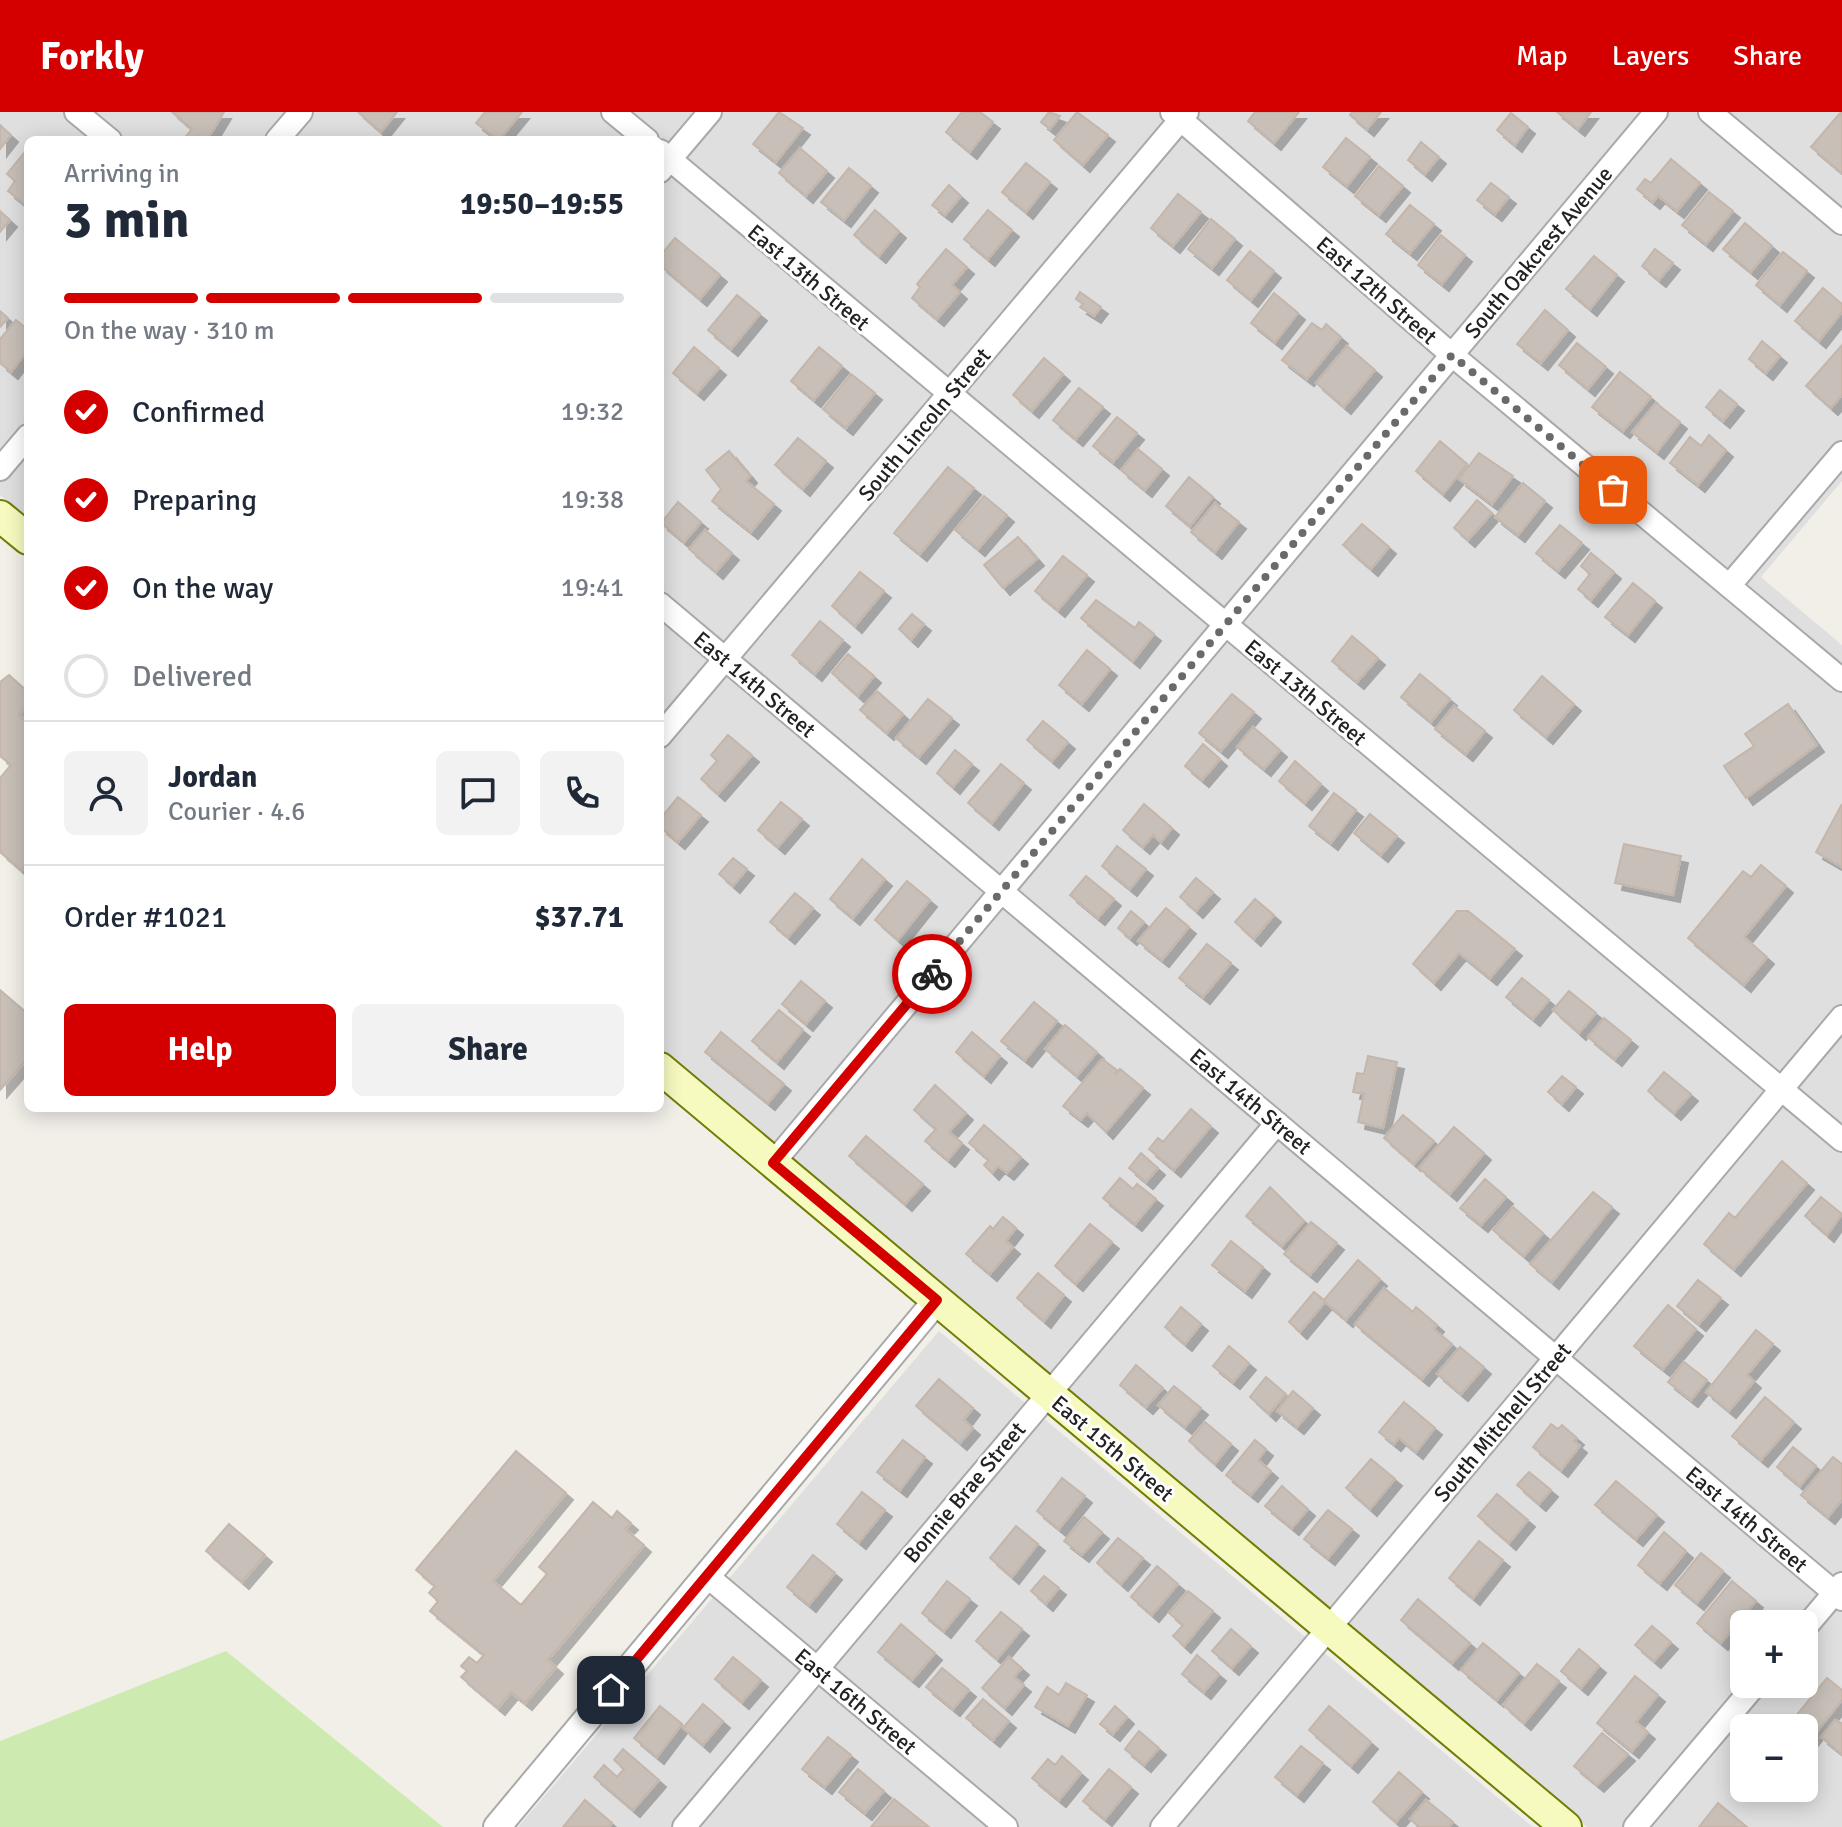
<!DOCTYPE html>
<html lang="en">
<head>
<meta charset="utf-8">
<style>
	:root { --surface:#fff; --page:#f2f2f3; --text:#1f2937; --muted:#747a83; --line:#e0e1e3; --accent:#d40000 }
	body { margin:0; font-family:Signika,sans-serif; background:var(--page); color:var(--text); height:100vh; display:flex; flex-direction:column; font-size:30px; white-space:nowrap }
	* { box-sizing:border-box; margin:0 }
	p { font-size:26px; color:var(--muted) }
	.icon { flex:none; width:44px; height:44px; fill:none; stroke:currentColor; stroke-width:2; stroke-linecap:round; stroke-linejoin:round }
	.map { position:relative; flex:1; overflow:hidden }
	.panel { position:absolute; left:24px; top:24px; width:640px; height:976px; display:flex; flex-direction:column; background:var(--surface); border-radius:12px; box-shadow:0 4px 20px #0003 }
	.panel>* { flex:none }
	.controls { position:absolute; left:1730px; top:1498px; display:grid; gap:16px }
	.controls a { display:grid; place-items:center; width:88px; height:88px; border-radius:12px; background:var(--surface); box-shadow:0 4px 20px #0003; font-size:40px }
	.pin { position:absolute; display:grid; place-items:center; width:68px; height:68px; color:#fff; margin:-34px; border-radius:16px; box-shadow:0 4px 12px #0006 }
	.courier { position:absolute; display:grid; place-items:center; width:80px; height:80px; margin:-40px; border:6px solid #d40000; border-radius:50%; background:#fff; color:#222; box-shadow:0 2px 10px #0007 }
	.overview em { font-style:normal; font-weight:700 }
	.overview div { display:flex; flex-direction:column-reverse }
	.overview { display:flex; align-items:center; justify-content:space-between; height:136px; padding:0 40px }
	h1 { font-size:52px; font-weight:700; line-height:60px }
	.bar { display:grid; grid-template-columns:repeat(4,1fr); gap:12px 8px; align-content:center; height:96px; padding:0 40px }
	.bar i { height:10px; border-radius:6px; background:var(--line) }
	.bar .selected { background:var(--accent) }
	.bar p { grid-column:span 4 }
	.line { display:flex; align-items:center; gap:20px; padding:0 40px; border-top:2px solid var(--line) }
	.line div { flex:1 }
	.round { display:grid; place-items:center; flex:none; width:84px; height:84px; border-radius:12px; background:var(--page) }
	ol { padding:0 40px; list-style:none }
	li { display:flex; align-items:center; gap:24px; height:88px }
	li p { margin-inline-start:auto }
	li .icon { padding:8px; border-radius:50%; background:var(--accent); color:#fff; stroke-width:4 }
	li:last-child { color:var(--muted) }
	li i { width:44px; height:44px; border:4px solid var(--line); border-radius:50% }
	.primary-button { display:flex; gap:16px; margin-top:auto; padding:16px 40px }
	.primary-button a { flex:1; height:92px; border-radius:12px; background:var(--accent); color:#fff; font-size:32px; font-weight:700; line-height:92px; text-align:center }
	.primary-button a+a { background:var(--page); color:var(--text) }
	header { display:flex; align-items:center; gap:48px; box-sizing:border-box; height:112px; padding:0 40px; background:var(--accent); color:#fff }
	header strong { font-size:38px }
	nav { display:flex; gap:44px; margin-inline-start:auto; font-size:28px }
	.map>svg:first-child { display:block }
	.residential { fill:#e0dfdf; fill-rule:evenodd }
	.grass { fill:#cdebb0 }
	.building { fill:#c7bfb8; stroke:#c4b6ab; stroke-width:2; filter:url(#shadow) }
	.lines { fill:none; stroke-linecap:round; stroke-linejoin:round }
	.minor-casing { stroke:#a9a9a9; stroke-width:26 }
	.tertiary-casing { stroke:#a9a9a9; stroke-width:30 }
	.secondary-casing { stroke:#707d05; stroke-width:34 }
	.minor { stroke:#fff; stroke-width:22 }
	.tertiary { stroke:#fff; stroke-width:26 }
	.secondary { stroke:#f7fabf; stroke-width:30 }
	.done { stroke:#6b6a68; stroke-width:8; stroke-dasharray:0 14.4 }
	.route { stroke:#d40000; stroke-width:10 }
	.labels { text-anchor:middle; stroke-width:6; stroke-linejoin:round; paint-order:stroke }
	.street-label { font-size:22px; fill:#222; stroke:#fff }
</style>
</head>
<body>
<header>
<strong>Forkly</strong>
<nav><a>Map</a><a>Layers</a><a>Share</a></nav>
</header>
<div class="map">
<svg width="1842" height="1715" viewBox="0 0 1842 1715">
	<defs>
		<filter id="shadow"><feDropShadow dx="7" dy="7" stdDeviation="0" flood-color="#0004"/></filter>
	</defs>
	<rect width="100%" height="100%" fill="#f2efe9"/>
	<path class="residential" d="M0 0H1842V369L1761 465 1842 533V1715H1587L660 937V28H28V406L0 383ZM1744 1512H1804V1572H1744ZM1744 1616H1804V1676H1744Z
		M939 1219 1533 1715H518Z"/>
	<path class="grass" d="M226 1539 443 1715H0V1629Z"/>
	<path class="building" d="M172 0H224L207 28H183L192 17Z
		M358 0H397L381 20Z
		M485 0H522L499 28 476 11Z
		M779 0 803 16 776 50 753 32Z
		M962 0H980L993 10 970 40 946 20Z
		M1049 0 1060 4 1050 17 1041 10Z
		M1077 0 1108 23 1083 53 1054 28Z
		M1255 0H1299L1274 31 1248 9Z
		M1352 0H1381L1367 17 1350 3Z
		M1557 0H1591L1578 17Z
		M1841 0H1842V61L1811 35Z
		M1511 1 1528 15 1515 33 1497 18Z
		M0 13 11 23 0 37Z
		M1346 26 1370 45 1347 74 1323 55Z
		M1421 30 1439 45 1425 62 1408 48Z
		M28 36V95L8 79 15 69 7 62Z
		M800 36 827 59 806 84 779 61Z
		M1671 47 1700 71 1677 99 1658 84 1653 90 1637 77 1645 67 1651 71Z
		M1026 51 1050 70 1026 100 1002 80Z
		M1379 54 1403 74 1379 103 1355 84Z
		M849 56 871 74 844 108 821 90Z
		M1491 71 1509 85 1495 102 1477 88Z
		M949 73 961 84 945 103 932 93Z
		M1709 80 1733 99 1706 132 1682 113Z
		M1178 82 1201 100 1173 134 1151 116Z
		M1410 93 1434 112 1410 141 1386 122Z
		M875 98 899 119 879 144 854 123Z
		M988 98 1012 118 988 147 964 127Z
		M0 99 10 108 0 120Z
		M1211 107 1235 127 1212 156 1188 137Z
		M1745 111 1772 134 1751 160 1723 137Z
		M1441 123 1465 143 1442 172 1418 153Z
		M675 126 720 163 700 187 660 153V144Z
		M946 137 967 155 952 173 960 180 937 207 912 186 920 175 917 172Z
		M1655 137 1673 151 1659 168 1642 154Z
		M1250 139 1274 159 1251 188 1227 168Z
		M1783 140 1807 159 1780 193 1756 173Z
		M1594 144 1617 163 1590 197 1566 177Z
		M1823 176 1842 192V200L1819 229 1795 209Z
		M1080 180 1101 195 1094 204 1080 195 1083 192 1076 187Z
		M1274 181 1298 201 1275 230 1251 211Z
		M737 183 760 202 731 237 708 218Z
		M1545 198 1568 218 1541 251 1517 232Z
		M0 199 8 206 0 215Z
		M16 208 28 218V238L11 260 0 251V227Z
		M1312 211 1322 218 1326 212 1341 225 1307 267 1282 248Z
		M1762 229 1780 244 1766 261 1749 247Z
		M1577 231 1606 255 1588 277 1559 253Z
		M1842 233V283L1831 296 1806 274Z
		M1347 234 1375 258 1344 295 1316 271Z
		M694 235 719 256 697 281 673 261Z
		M819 235 842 254 814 288 791 269Z
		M1044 246 1063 262 1032 299 1013 283Z
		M1620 260 1651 285 1623 319 1592 295Z
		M851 262 875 281 846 316 823 297Z
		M1079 276 1103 295 1076 327 1053 308Z
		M1720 278 1737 292 1723 309 1706 295Z
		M1656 291 1680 310 1657 340 1632 320Z
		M1117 305 1137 321 1113 350 1093 334Z
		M1709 323 1726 338 1698 373 1670 351 1690 325 1701 334Z
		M798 326 826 349 803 377 775 353Z
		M1440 329 1467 352 1443 382 1416 359Z
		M1138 337 1162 357 1145 378 1121 358Z
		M729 339 750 364 746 369 774 392 751 420 712 389 721 377 706 358Z
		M1479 341 1513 364 1492 392 1459 367Z
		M948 355 974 376 920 442 894 421Z
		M1189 365 1213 385 1190 414 1166 394Z
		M1523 371 1545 389 1518 423 1495 405Z
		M984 384 1007 403 978 437 955 418Z
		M1477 388 1492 401 1468 428 1454 416Z
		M678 390 701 410 684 430 661 411Z
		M1215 391 1239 410 1215 440 1191 420Z
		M1362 412 1389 435 1371 457 1343 433Z
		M1560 413 1582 431 1558 459 1536 441Z
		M705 418 732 441 716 460 689 437Z
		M1018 425 1037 447 1003 476 984 453Z
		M1591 441 1614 460 1591 488 1578 477 1590 462 1581 454Z
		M1063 444 1087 463 1058 498 1035 479Z
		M860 460 884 479 855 514 832 494Z
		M1633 471 1655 489 1628 523 1605 505Z
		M1096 488 1135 516 1139 510 1154 522 1133 549 1081 506Z
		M912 502 924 512 911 528 899 517Z
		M820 509 843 528 815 562 792 543Z
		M1352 524 1378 546 1357 570 1332 549Z
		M1087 538 1110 557 1082 592 1059 573Z
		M848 542 874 564 858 584 832 561Z
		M1420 562 1450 587 1431 610 1401 585Z
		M9 563 28 580V592L19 603 28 611V750L21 758 0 740V666L11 653 0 644V570Z
		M1542 564 1574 592 1546 625 1514 598Z
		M877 579 903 602 887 621 860 598Z
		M1232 582 1254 600 1221 639 1199 621Z
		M928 587 952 606 919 645 896 626Z
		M1788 592 1817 633 1746 686 1724 654 1754 634 1745 622Z
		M1454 594 1485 619 1466 642 1435 617Z
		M1043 609 1068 630 1052 649 1027 628Z
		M1253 615 1280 638 1264 657 1237 635Z
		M728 623 752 643 718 682 701 667 717 649 711 643Z
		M1203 632 1220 647 1202 668 1185 654Z
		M955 638 972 652 953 675 937 661Z
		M1295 649 1321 672 1305 691 1279 669Z
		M1001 652 1024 671 992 711 968 691Z
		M1334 681 1356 698 1331 731 1309 714Z
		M678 685 701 703 678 730 660 715V707Z
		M781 690 802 707 778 735 758 718Z
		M1144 692 1172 716 1161 730 1153 723 1143 735 1123 718Z
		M1842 692V755L1816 740Z
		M1370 702 1397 724 1381 743 1354 721Z
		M1624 732 1681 744 1673 783 1615 771Z
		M1117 734 1146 757 1130 777 1102 754Z
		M733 746 747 757 733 774 719 762Z
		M862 747 885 767 853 806 830 787Z
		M1761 753 1786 774 1744 825 1767 845 1744 873 1688 826 1743 759 1751 765Z
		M1086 764 1114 787 1098 806 1070 783Z
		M1196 766 1213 780 1196 799 1180 785Z
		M907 769 930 788 898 828 875 808Z
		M795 781 813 796 788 825 770 810Z
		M1255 787 1274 803 1254 827 1235 810Z
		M1166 796 1189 815 1162 848 1138 829Z
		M1131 799 1144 810 1130 826 1118 816Z
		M1457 799H1468L1515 837 1490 866 1459 841 1434 871 1413 852Z
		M1207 832 1231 851 1203 885 1179 866Z
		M1522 866 1549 888 1533 907 1506 885Z
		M801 869 825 889 806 912 782 892Z
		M0 878 28 902V946L0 978Z
		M1569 879 1596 901 1579 921 1553 898Z
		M1034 890 1057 909 1025 948 1001 929Z
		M779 898 803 918 777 950 752 929Z
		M1604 906 1631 928 1615 947 1588 925Z
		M1065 913 1097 940 1077 964 1045 937Z
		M721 920 784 972 768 991 705 940Z
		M972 920 1000 944 984 964 956 940Z
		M1368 944 1397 950 1383 1016 1358 1010 1364 982 1353 980 1357 961 1364 962Z
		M1102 947 1117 958 1115 963 1120 957 1143 976 1106 1020 1087 1001 1081 1008 1063 994Z
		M1664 960 1691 982 1674 1001 1648 979Z
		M1562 964 1576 975 1562 992 1548 980Z
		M935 973 966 1001 949 1020 962 1031 948 1048 925 1029 936 1017 914 998Z
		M1191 997 1211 1014 1174 1058 1149 1037 1158 1026 1163 1030Z
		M1403 1003 1434 1029 1414 1052 1384 1026Z
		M984 1013 1021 1045 1007 1061 998 1054 992 1061 984 1053 989 1048 969 1031Z
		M1454 1015 1484 1041 1450 1082 1419 1056Z
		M866 1024 923 1072 905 1092 849 1044Z
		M1141 1041 1158 1056 1146 1070 1129 1056Z
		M1782 1049 1807 1071 1734 1157 1704 1132 1729 1101 1735 1106Z
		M1120 1066 1133 1077 1137 1072 1156 1087 1135 1112 1103 1086Z
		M1485 1067 1506 1085 1481 1113 1460 1096Z
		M1270 1075 1304 1109 1282 1134 1246 1104Z
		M1593 1080 1612 1095 1552 1170 1530 1152Z
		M1821 1085 1842 1102 1827 1123 1805 1104Z
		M1513 1095 1543 1121 1524 1144 1493 1118Z
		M1003 1105 1016 1116 1006 1129 1013 1135 990 1162 966 1142 990 1114 993 1117Z
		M1311 1110 1337 1131 1310 1163 1284 1142Z
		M1090 1112 1112 1130 1076 1172 1055 1154Z
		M1231 1129 1263 1155 1245 1179 1212 1153Z
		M1358 1148 1380 1167 1346 1208 1325 1190 1300 1220 1289 1210 1314 1180 1324 1188Z
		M1038 1161 1064 1183 1044 1209 1017 1186Z
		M1698 1168 1721 1186 1699 1212 1677 1194Z
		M1384 1176 1413 1200 1416 1195 1437 1213 1434 1217 1452 1232 1422 1267 1355 1212Z
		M1668 1193 1696 1217 1663 1257 1634 1234Z
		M1181 1195 1201 1212 1185 1232 1165 1215Z
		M1756 1218 1773 1232 1747 1263 1754 1269 1729 1299 1706 1280Z
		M1229 1234 1249 1251 1233 1270 1213 1254Z
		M1460 1235 1484 1255 1461 1282 1437 1262Z
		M1684 1250 1707 1268 1691 1288 1668 1270Z
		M1136 1253 1163 1276 1146 1295 1120 1273Z
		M1266 1265 1286 1282 1269 1302 1250 1285Z
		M939 1267 973 1296 964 1308 973 1316 960 1331 916 1294Z
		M1174 1274 1201 1296 1185 1315 1158 1293Z
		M1293 1279 1313 1296 1297 1315 1277 1299Z
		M1765 1285 1794 1310 1761 1348 1732 1324Z
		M1404 1290 1435 1316 1416 1340 1399 1326 1394 1332 1379 1320Z
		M1205 1310 1231 1332 1215 1352 1189 1329Z
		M1551 1312 1558 1317 1562 1313 1577 1326 1574 1329 1580 1334 1561 1358 1533 1335Z
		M903 1328 925 1345 900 1378 877 1360Z
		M1255 1328 1266 1337 1258 1348 1271 1359 1251 1383 1226 1363Z
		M1793 1335 1816 1354 1800 1374 1777 1355Z
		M516 1339 566 1381 493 1469 521 1493 547 1462 539 1455 593 1390 612 1406 617 1399 631 1411 625 1417 644 1433 548 1548 556 1555 525 1591 511 1580 498 1596 461 1565 467 1559 461 1554 469 1545 477 1551 484 1543 430 1499 438 1489 429 1481 435 1474 416 1458Z
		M1833 1345 1842 1352V1388L1828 1405 1801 1383Z
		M1371 1347 1395 1367 1370 1397 1346 1376Z
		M1529 1360 1551 1378 1539 1392 1517 1373Z
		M1062 1366 1085 1384 1059 1417 1037 1399Z
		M1616 1369 1657 1403 1636 1427 1595 1393Z
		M1282 1374 1308 1397 1292 1416 1265 1394Z
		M862 1380 885 1398 859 1430 837 1412Z
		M1497 1382 1528 1408 1509 1431 1478 1404Z
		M1328 1398 1352 1417 1328 1446 1304 1427Z
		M1084 1405 1102 1420 1082 1443 1064 1429Z
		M229 1412 265 1443 242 1470 206 1439Z
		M1016 1414 1038 1432 1012 1465 990 1446Z
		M1664 1420 1686 1439 1660 1471 1638 1453Z
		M1118 1426 1143 1446 1121 1472 1097 1451Z
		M1479 1429 1503 1448 1473 1486 1449 1466Z
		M1701 1441 1723 1459 1697 1491 1675 1473Z
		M813 1443 835 1461 809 1493 787 1475Z
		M1157 1454 1178 1472 1152 1503 1131 1485Z
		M1044 1464 1059 1476 1046 1492 1031 1479Z
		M947 1469 970 1487 944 1519 922 1501Z
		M1732 1469 1756 1489 1721 1531 1697 1511Z
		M1188 1479 1213 1499 1184 1534 1173 1524 1183 1513 1169 1501Z
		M1418 1487 1470 1531 1452 1551 1401 1508Z
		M1001 1500 1022 1517 997 1547 976 1529Z
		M901 1512 935 1541 912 1568 878 1540Z
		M1652 1514 1671 1530 1654 1549 1635 1533Z
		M1231 1517 1251 1534 1232 1556 1212 1539Z
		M1483 1531 1519 1561 1497 1588 1461 1558Z
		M1579 1537 1599 1554 1581 1576 1561 1559Z
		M1197 1543 1219 1562 1204 1580 1182 1562Z
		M733 1545 761 1568 742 1590 715 1567Z
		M1009 1545 1022 1556 1014 1565 1024 1573 1005 1596 982 1576Z
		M1537 1552 1559 1569 1524 1611 1503 1593Z
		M942 1556 969 1578 953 1597 926 1575Z
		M1635 1564 1658 1583 1636 1610 1648 1620 1632 1639 1597 1611Z
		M1827 1566 1842 1578V1588L1810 1628 1804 1623V1616L1790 1611Z
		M1066 1571 1087 1583 1068 1614 1035 1595 1047 1575 1059 1583Z
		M983 1587 1009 1609 993 1628 966 1606Z
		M703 1592 723 1609 703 1633 683 1616Z
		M660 1594 682 1612 657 1645 634 1626Z
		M1115 1594 1127 1605 1113 1622 1100 1612Z
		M1329 1594 1371 1630 1351 1654 1309 1618Z
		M1835 1608 1842 1611V1642L1821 1625Z
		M1139 1619 1159 1636 1144 1653 1125 1637Z
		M1602 1621 1628 1642 1597 1673 1574 1654Z
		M828 1625 851 1643 825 1675 802 1657Z
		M1301 1634 1323 1651 1297 1683 1275 1665Z
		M623 1637 659 1668 633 1698 594 1665 604 1653 617 1665 624 1657 614 1648Z
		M1062 1644 1081 1661 1059 1688 1032 1666 1048 1647 1055 1653Z
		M858 1657 884 1679 865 1701 839 1680Z
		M1109 1657 1131 1675 1105 1707 1083 1689Z
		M1399 1660 1422 1680 1396 1710 1373 1690Z
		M894 1687 929 1715H871Z
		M585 1688 612 1711 609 1715H563Z
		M1426 1688 1453 1710 1449 1715H1419L1410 1707Z
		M1718 1691 1747 1715H1699Z"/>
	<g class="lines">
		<g class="minor-casing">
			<path id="minor" d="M76 0 110 28
				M613 0 647 28
				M1172 0 1452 243 1842 568
				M1710 0 1842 111
				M277 28 301 0
				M660 39 1842 1028
				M660 59 710 0
				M0 357 28 324
				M1729 474 1842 341
				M660 492 1842 1487
				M660 624 1187 0
				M773 1051 1656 0
				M707 1464 1006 1715
				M1804 1517 1842 1472
				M684 1715 1277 1011
				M1162 1715 1842 905
				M1635 1715 1756 1572"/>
		</g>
		<g class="tertiary-casing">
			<path id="tertiary" d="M497 1715 937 1188"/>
		</g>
		<g class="secondary-casing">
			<path id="secondary" d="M0 404 28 427
				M660 956 1566 1715"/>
		</g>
		<use href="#minor" class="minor"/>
		<use href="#tertiary" class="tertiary"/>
		<use href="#secondary" class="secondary"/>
	</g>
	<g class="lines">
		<path class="done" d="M932 862 1452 243 1613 378"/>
		<path class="route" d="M611 1578 937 1188 773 1051 932 862"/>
	</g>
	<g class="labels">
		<g class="street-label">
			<text transform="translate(1538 140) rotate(-50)" y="8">South Oakcrest Avenue</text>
			<text transform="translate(809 165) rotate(40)" y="8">East 13th Street</text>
			<text transform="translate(1377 178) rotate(41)" y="8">East 12th Street</text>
			<text transform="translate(924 312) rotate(-50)" y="8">South Lincoln Street</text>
			<text transform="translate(755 572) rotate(40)" y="8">East 14th Street</text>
			<text transform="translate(1306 580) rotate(40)" y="8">East 13th Street</text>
			<text transform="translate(1251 989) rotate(40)" y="8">East 14th Street</text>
			<text transform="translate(1502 1310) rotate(-50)" y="8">South Mitchell Street</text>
			<text transform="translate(1113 1336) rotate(40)" y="8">East 15th Street</text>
			<text transform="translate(964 1380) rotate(-50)" y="8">Bonnie Brae Street</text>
			<text transform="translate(1747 1407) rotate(40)" y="8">East 14th Street</text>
			<text transform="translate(856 1589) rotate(40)" y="8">East 16th Street</text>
		</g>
	</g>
</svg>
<div class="controls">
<a>+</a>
<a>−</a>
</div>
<div class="pin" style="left:1613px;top:378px;background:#ea580c"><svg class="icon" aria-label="bag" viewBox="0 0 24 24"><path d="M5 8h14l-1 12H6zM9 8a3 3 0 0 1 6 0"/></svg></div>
<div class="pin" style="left:611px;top:1578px;background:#1f2937"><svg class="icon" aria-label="home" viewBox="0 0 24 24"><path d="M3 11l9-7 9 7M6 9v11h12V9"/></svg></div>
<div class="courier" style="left:932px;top:862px"><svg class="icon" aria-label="bike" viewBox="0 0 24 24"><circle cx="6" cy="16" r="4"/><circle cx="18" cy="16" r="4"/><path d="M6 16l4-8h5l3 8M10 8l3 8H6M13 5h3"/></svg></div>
<section class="panel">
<div class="overview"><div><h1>3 min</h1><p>Arriving in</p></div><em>19:50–19:55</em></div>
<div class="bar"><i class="selected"></i><i class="selected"></i><i class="selected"></i><i></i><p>On the way · 310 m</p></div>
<ol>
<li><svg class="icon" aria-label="check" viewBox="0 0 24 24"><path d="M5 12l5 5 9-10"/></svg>Confirmed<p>19:32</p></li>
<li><svg class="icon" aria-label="check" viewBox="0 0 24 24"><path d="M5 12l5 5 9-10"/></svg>Preparing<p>19:38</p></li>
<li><svg class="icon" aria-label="check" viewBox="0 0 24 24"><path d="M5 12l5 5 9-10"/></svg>On the way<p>19:41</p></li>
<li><i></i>Delivered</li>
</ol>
<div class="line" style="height:144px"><a class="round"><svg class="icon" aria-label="person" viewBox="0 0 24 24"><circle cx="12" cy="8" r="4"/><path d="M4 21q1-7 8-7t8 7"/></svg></a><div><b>Jordan</b><p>Courier · 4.6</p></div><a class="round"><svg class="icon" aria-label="chat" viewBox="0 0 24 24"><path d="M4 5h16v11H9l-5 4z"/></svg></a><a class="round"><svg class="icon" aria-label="phone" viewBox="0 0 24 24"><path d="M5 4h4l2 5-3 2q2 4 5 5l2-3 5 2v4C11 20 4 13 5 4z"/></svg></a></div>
<div class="line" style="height:104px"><div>Order #1021</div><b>$37.71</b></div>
<div class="primary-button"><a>Help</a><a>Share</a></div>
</section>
</div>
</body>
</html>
